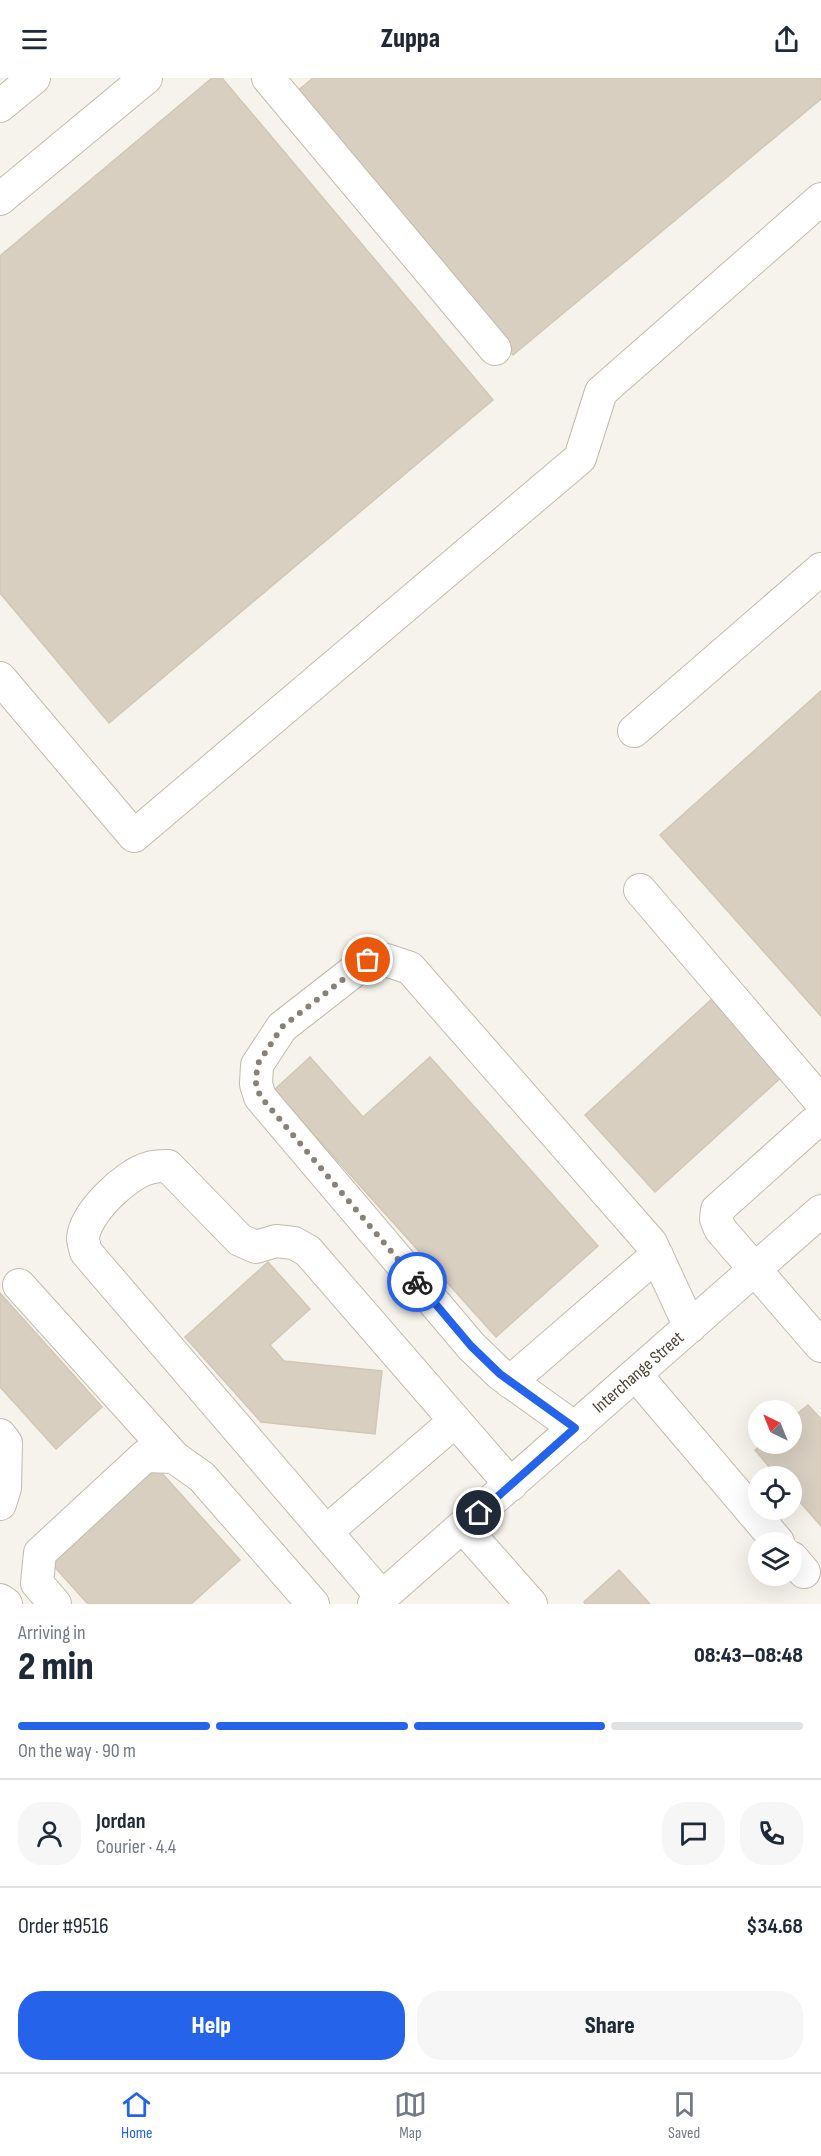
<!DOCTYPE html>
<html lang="en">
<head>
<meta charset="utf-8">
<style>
	:root { --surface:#fff; --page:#f6f6f7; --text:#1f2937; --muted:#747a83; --line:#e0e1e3; --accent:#2563eb }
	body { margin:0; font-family:"Sofia Sans Condensed",sans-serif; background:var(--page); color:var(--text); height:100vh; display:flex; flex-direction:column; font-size:22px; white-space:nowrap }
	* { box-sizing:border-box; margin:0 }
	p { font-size:20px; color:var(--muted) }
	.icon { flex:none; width:33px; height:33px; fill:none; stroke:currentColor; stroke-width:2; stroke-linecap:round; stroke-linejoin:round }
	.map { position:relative; height:1526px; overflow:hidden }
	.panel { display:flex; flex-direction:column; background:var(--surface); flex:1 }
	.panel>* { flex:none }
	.needle { width:39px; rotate:317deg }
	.buttons { position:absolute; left:748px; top:1322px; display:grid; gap:12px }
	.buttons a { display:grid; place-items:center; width:54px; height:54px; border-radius:50%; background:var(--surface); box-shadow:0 6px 24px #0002; font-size:30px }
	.pin { position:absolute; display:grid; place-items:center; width:51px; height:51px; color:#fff; margin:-26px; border:3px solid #fff; border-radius:50%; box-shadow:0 2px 6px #0007 }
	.courier { position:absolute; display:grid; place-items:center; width:60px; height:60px; margin:-30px; border:4px solid #2563eb; border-radius:50%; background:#fff; color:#222; box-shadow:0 2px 8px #0007 }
	.head em { font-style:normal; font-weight:800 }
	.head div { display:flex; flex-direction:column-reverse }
	.head { display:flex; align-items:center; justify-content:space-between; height:102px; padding:0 18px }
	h1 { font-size:39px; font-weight:800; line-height:45px }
	.bar { display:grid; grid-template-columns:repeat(4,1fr); gap:9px 6px; align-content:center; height:72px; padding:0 18px }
	.bar i { height:8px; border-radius:4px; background:var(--line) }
	.bar .selected { background:var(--accent) }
	.bar p { grid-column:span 4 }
	.line { display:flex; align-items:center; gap:15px; padding:0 18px; border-top:2px solid var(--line) }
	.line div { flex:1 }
	.round { display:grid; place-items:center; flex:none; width:63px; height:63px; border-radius:24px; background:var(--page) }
	.button { display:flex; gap:12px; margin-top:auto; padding:12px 18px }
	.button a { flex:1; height:69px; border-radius:24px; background:var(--accent); color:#fff; font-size:24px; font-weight:800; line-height:69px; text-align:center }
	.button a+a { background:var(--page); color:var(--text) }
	header { display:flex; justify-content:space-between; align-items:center; height:78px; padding:0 18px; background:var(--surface); font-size:27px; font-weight:800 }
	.tabs { display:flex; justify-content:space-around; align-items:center; height:84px; border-top:2px solid var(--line); background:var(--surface); font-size:16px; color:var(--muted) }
	.tabs a { display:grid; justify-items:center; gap:3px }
	.tabs .selected { color:var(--accent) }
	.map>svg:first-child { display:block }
	.building { fill:#d8cfc1; stroke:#d3c7b4; stroke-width:1.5 }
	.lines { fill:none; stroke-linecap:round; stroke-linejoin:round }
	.minor-casing { stroke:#c2bbae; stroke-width:34 }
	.minor { stroke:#fff; stroke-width:32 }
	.done { stroke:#878178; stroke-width:6; stroke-dasharray:0 10.8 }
	.route { stroke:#2563eb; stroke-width:8 }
	.labels { text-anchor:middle; stroke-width:5; stroke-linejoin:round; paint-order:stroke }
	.street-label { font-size:18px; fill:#4b4439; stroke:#fff }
</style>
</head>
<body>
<header><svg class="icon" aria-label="menu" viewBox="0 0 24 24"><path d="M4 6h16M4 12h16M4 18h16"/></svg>Zuppa<svg class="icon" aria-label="share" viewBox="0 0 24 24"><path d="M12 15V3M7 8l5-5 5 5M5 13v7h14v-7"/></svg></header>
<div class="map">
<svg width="821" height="1526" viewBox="0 0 821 1526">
	<rect width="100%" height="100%" fill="#f6f3ec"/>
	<path class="building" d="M212 0H222L493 322 109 645 0 515V178Z
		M313 0H821V21L513 277 296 14Z
		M821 613V938L660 757Z
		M714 919 785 996 655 1114 585 1037Z
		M310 979 363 1039 430 979 598 1168 496 1259 274 1012Z
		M268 1184 310 1231 270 1267 284 1283 382 1293 375 1356 261 1344 185 1259Z
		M0 1215 102 1329 56 1371 0 1309Z
		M808 1327 821 1341V1448L792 1415V1398H777L755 1372 764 1365H792V1340Z
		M151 1383 240 1482 191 1526H88L51 1485Z
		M619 1492 650 1526H585L584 1524Z"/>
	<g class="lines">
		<g class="minor-casing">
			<path id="minor" d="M268 0 495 271
				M0 28 34 0
				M0 121 146 0
				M0 600 134 758 580 380 601 314 821 121
				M634 653 821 491
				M640 812 821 1024
				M821 1043 813 1046 717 1132 716 1141 720 1151 821 1268
				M19 1207 174 1379
				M636 1297 778 1464
				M510 1304 657 1177
				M575 1350 500 1296 471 1268 260 1019 256 1006 257 987 282 949 368 882H386L410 890 651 1165 690 1249
				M0 1357 6 1365 5 1410 0 1426
				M463 1449 531 1526
				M326 1454 455 1343
				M792 1480 804 1494
				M382 1519 86 1174C85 1170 83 1164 83 1160 85 1135 126 1096 149 1090 155 1088 162 1088 168 1088L240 1162 256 1169 276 1163 294 1165 308 1173 511 1407
				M0 1522 6 1526
				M55 1526 37 1505 40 1475 145 1378 174 1379 202 1399 313 1526
				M374 1526 821 1133"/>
		</g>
		<use href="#minor" class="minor"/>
	</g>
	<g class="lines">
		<path class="done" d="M368 882 282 949 257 987 256 1006 260 1018 417 1204"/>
		<path class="route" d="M417 1204 471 1268 500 1296 575 1350 479 1435"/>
	</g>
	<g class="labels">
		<g class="street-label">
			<text transform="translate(638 1294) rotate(-41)" y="6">Interchange Street</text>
		</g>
	</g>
</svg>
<div class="buttons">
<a><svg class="needle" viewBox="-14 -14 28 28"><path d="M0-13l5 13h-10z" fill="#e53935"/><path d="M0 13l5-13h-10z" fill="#747a83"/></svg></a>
<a><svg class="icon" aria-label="locate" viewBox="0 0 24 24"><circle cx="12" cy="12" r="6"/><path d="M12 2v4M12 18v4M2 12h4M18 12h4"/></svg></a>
<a><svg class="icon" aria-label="layers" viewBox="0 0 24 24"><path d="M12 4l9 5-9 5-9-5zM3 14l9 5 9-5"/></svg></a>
</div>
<div class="pin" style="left:368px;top:882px;background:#ea580c"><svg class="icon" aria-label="bag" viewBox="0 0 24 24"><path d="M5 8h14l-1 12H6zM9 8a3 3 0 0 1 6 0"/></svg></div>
<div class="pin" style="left:479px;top:1435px;background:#1f2937"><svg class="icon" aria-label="home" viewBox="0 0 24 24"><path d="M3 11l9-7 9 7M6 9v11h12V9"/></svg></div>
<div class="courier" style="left:417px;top:1204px"><svg class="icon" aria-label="bike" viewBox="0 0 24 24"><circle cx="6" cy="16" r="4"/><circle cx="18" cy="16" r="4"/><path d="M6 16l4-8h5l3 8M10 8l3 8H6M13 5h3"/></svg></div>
</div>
<section class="panel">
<div class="head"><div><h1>2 min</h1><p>Arriving in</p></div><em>08:43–08:48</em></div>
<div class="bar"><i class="selected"></i><i class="selected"></i><i class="selected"></i><i></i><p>On the way · 90 m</p></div>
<div class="line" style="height:108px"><a class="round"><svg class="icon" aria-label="person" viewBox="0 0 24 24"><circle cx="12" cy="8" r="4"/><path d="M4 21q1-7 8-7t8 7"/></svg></a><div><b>Jordan</b><p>Courier · 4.4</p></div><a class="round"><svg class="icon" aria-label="chat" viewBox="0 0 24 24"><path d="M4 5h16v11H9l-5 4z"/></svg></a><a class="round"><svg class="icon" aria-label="phone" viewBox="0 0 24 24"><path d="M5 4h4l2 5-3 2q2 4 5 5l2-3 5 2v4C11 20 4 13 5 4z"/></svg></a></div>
<div class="line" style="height:78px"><div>Order #9516</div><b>$34.68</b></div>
<div class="button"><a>Help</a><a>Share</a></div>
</section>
<nav class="tabs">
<a class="selected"><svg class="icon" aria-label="home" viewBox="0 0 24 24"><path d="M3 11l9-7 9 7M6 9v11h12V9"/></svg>Home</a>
<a><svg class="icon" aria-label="map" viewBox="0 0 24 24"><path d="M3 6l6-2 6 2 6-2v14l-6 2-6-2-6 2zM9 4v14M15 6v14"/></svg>Map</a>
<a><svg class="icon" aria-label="saved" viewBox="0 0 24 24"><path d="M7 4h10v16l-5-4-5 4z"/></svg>Saved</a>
</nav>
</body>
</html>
